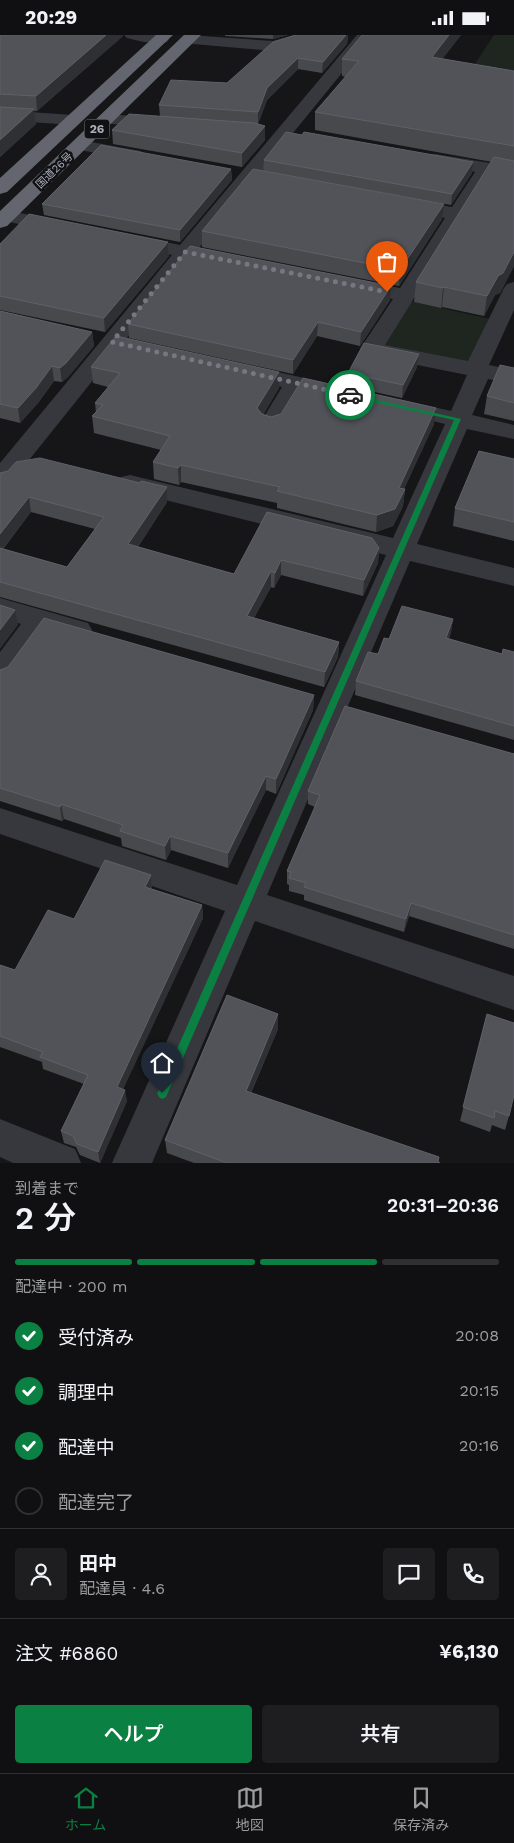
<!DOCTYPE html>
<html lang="ja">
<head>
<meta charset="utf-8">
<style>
	:root { --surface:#101012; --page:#1e1e20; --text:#f1f3f6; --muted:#9c9d9f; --line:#303032; --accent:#0b8043 }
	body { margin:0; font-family:"Work Sans","Noto Sans JP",sans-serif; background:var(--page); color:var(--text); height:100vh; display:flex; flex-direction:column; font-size:19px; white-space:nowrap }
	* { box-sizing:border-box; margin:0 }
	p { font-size:16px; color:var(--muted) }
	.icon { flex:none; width:28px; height:28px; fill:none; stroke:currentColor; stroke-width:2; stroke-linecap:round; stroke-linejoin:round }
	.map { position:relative; height:1128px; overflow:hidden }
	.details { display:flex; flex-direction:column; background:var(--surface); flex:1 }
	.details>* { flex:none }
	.pin { position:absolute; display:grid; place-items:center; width:42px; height:42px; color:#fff; margin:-51px -21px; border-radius:50% 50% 50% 0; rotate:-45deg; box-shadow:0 0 5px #0007 }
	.pin .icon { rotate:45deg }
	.courier { position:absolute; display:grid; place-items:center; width:50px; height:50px; margin:-25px; border:4px solid #0b8043; border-radius:50%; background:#fff; color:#222; box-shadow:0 1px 6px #0007 }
	.summary em { font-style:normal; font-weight:600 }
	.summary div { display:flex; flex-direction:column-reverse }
	.summary { display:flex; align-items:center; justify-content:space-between; height:85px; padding:0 15px }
	h1 { font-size:32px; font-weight:600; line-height:38px }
	.bar { display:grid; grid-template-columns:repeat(4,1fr); gap:8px 5px; align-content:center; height:60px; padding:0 15px }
	.bar i { height:6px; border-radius:4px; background:var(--line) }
	.bar .on { background:var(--accent) }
	.bar p { grid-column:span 4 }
	.line { display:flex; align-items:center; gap:12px; padding:0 15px; border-top:1px solid var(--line) }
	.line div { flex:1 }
	.round { display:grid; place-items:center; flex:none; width:52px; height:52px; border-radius:5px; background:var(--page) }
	ol { padding:0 15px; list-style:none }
	li { display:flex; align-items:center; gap:15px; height:55px }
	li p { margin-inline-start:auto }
	li .icon { padding:5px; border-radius:50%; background:var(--accent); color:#fff; stroke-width:4 }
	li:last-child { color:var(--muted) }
	li i { width:28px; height:28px; border:2px solid var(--line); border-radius:50% }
	.action { display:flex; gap:10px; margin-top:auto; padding:10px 15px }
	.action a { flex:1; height:58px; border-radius:5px; background:var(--accent); color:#fff; font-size:20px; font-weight:600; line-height:58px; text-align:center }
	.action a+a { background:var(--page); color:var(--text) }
	.status { display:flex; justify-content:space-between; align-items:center; height:35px; padding:0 25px; background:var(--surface); direction:ltr }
	.status svg { height:14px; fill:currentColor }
	.tab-bar { display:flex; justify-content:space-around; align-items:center; height:70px; border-top:1px solid var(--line); background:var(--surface); font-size:14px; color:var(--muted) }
	.tab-bar a { display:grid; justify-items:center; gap:2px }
	.tab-bar .on { color:var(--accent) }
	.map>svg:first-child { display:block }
	.green { fill:#1e261f }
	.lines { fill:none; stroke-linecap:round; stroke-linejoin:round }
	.minor { fill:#37383d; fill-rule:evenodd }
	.highway { fill:#63666e; fill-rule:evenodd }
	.wall { fill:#47494d; fill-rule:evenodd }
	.shaded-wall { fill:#2f3033 }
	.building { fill:#525359; stroke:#5f6168 }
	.route { fill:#0b8043 }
	.done { stroke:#757880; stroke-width:5; stroke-dasharray:0 9 }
	.labels { text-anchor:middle; stroke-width:5; stroke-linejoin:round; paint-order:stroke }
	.far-street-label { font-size:11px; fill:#a8adb8; stroke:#111113 }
	.shield { fill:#111113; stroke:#7b7e86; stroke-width:1 }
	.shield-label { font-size:12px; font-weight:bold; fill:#a8adb8 }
</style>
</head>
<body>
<div class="status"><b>20:29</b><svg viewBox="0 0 49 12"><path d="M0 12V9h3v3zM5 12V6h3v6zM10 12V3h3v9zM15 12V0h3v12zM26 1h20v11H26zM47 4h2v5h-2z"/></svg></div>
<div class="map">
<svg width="514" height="1128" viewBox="0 0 514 1128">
	<rect width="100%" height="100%" fill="#161618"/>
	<path class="green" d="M494 0H514V42L470 36Z
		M410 266 490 284 467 331 380 313Z"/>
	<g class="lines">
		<path class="minor" d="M124 0H164L169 4 167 7C155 10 138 6 127 3Z
			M188 0 273 6 294 0H310L312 2 310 5 274 16 182 8 180 5 182 2Z
			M357 0H373L199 213 230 220 233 224 230 228 223 230 190 224 9 450 0 452V428L172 220 125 210 122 206 125 202 132 200 180 210Z
			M0 75 73 80 79 81 82 85 79 89 73 90 0 85Z
			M107 79 160 83 166 84 169 88 166 92 160 93 101 88 98 84 101 80Z
			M80 105 135 115 141 116 144 120 141 124 135 125 74 114 71 110 74 106Z
			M435 119 514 132V144L491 139 385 310 468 326 504 253 507 249 514 247V275L489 330 514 335V349L488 344 472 380 514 390V404L467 394 417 509 514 533V551L410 526 267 860 514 941V975L255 886 152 1128H112L225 876 0 799V773L237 850 386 520 121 454 117 448 121 442 130 440 393 503 445 389 391 376 387 371 391 366 399 364 451 376 467 340 363 319 360 314 393 264 346 254 343 250 346 246 353 244 400 253 445 183 399 174 396 170 399 166 406 164 452 172 475 137 429 128 426 124 429 120Z
			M6 175 68 188 71 192 68 196 61 198 0 185V177Z
			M243 329 343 352 347 357 343 362 335 364 303 356 279 395 271 397 263 395 259 390 282 352 235 341 232 336 235 331Z
			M0 563 88 588 92 595 88 602 78 605 46 596 10 646 0 649V617L21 589 0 583Z
			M0 1084 75 1114 81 1128H13L0 1122Z"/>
		<path class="highway" d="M156 0H173L7 157 0 159V143Z
			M184 0H201L7 191 0 193V176Z"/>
	</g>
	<path class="wall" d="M0 0 123 1 37 76H34L36 89 0 122Z
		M225 0H288L273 4 225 1Z
		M296 0H348L347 9 322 38 298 34 267 65 258 89 265 91V105L242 132 113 109 112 95 160 81 159 70 227 48Z
		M362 0H461L442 24 514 36V231L500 258 495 260 484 281 442 272 441 273 414 267 416 247 492 127 315 95V77L346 42 342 41V24Z
		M264 125 472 138 451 170 263 136Z
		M231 134 232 145 180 207 44 180 42 169Z
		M442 184 399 251 202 212V196Z
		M168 207 169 221 105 297 0 275V209Z
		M390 265 360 311 317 301 293 339 129 303 128 289Z
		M0 276 92 297 94 311 68 342 62 347 54 346 38 368 20 388 0 383Z
		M419 319 417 332 402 363 347 351 348 338Z
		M91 332 279 353 263 380 271 382 434 389 404 454H405L403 471 393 491 376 497 277 473V468L181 447 179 450 154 444 153 427 161 415 94 398 92 381 96 378 95 368 108 352 93 348Z
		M514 333V386L484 379 487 361Z
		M514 424V506L453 491 455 473Z
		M0 438 140 448 167 452V467L138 512 234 539 267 477 379 513 378 528 363 561 281 540 274 553 271 552 254 583 339 607 338 622 324 652 0 562ZM31 477 95 494 67 532 3 514Z
		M453 584 451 597 449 604 502 619 514 617V705L355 660 356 646 389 604Z
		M0 635 314 660 313 675 276 759 266 755 228 833 171 815 166 825 122 811 121 803 64 784 62 786 0 766Z
		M514 718V914L409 881 404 897 304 865V860L289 856V850L287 849V836L315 772 308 769V756Z
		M151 840 152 854 202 870 203 883 123 1054 127 1066 100 1128 80 1120 76 1112 64 1108 61 1096 84 1049 43 1034 42 1027 0 1012V930L15 935 74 884Z
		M487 979 509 1081 505 1095 492 1090 490 1097 460 1086Z
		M278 994 251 1058 440 1128H194L167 1118 165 1105Z"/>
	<path class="shaded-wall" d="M106 0H123V1L37 76 36 61Z
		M273 0H288L273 4Z
		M346 0H348L347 9 322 38 323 27Z
		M449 0H461L430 40 432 22Z
		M298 23V34L267 65 258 89V77L267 53Z
		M34 74 36 89 0 122V105Z
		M265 91V105L242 132V118Z
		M473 127 472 138 451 170 452 159Z
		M231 134 232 145 180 207V195Z
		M444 169 442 184 399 251 400 235Z
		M168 207 169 221 105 297 104 283Z
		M514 217V231L500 258 495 260 484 281 487 261 498 241Z
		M391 251 390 265 360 311 361 297Z
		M444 252 442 272 441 273 443 253Z
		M318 287 317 301 293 339V325Z
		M92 297 94 311 68 342 62 347 60 333Z
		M419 319 417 332 402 363 403 350Z
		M52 331 54 346 38 368 20 388 18 373Z
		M279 337V353L257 390V373Z
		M436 373 434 389 397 469 405 454 403 471 393 491 376 497 377 480 399 453Z
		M181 430V447L179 450 178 433Z
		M167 452V467L130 524 128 509Z
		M29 462 31 477 0 517V499Z
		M379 513 378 528 363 561 364 545Z
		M281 525V540L274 553 275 538Z
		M271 536V552L247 596V581Z
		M15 575 18 590 0 614V595Z
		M453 584 451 597 444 617 446 603Z
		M339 607 338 622 324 652 325 637Z
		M314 660 313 675 276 759V744Z
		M266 741V755L228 833V818Z
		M61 769 64 784 62 786 60 772Z
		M170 801 171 815 166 825 165 811Z
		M151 840 152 853 147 865 145 852Z
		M411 868 409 881 404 897 406 884Z
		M202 870 203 883 119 1063 117 1052Z
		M278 979V994L246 1069V1056Z
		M125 1055 127 1066 100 1128 98 1117Z"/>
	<path class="building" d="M0 0H106L36 61 0 59Z
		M296 0H346L323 27 298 23 267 53 258 77 159 70 171 45 227 48 273 7Z
		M362 0H449L432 22 514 36V111L315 77 359 26 342 24Z
		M0 72 34 74 0 105Z
		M129 79 254 88 265 91 242 118 112 95Z
		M286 97 302 100 304 97 473 127 452 159 264 125Z
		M101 110 231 134 180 195 42 169Z
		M494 122 514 126V217L503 238 498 241 487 261 444 252 443 253 416 247Z
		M253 134 444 169 400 235 202 196Z
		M29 179 168 207 104 283 0 261V209Z
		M190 211 391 251 361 297 318 287 293 325 128 289Z
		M0 276 92 297 66 328 60 333 52 331 36 353 18 373 0 369Z
		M116 301 279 337 257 373 262 379 271 382 281 379 303 343 436 373 399 453 405 454 395 474 377 480 277 456 280 452 181 430 178 433 153 427 170 401 92 381 103 370 95 368 120 338 91 332Z
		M364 308 419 319 403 350 348 338Z
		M500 330 514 333V368L487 361Z
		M479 416 514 424V487L455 473Z
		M40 423 140 448 141 446 167 452 128 509 234 539 267 477 372 503 379 513 364 545 281 525 275 538 271 536 247 581 339 607 325 637 0 547V513L67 532 104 482 29 462 0 499V438L8 436 16 427Z
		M0 570 15 575 0 595Z
		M402 571 453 584 446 603 502 619 503 614 514 617V691L356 646 368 617 378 619 384 603 389 604Z
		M44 583 314 660 276 744 266 741 228 818 170 801 165 811 120 796 123 790 61 769 60 772 0 753V635L8 632Z
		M345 671 514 719V900L411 868 406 884 304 852 306 848 289 843 291 837 287 836 320 760 308 756Z
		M105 825 151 840 145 852 202 870 117 1052 125 1055 98 1117 77 1109 73 1101 61 1096 88 1040 40 1022 43 1017 0 1001V930L15 935 48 875 74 884Z
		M227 960 278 979 246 1056 439 1122 438 1127 440 1128H227L165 1105Z
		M487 979 514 988V1060L509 1081 495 1076 494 1083 463 1072Z"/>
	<path class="route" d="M347 358 461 384 166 1062 162 1064 159 1062 157 1058 159 1055 454 385 347 361Z"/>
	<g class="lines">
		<path class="done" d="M350 360 112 307 185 217 387 257"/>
	</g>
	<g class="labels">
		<g class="far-street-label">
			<text transform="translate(54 135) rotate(-44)" y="4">国道26号</text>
		</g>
		<rect class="shield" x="84.5" y="84.5" width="25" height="19" rx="4"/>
		<g class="shield-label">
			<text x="97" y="98">26</text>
		</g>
	</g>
</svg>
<div class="pin" style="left:387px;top:257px;background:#ea580c"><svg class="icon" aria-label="bag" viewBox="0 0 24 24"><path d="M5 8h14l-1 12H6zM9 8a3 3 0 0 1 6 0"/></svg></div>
<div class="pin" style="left:162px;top:1058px;background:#1f2937"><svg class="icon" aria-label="home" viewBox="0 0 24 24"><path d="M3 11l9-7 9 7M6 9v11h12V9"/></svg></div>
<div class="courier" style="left:350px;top:360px"><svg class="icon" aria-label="car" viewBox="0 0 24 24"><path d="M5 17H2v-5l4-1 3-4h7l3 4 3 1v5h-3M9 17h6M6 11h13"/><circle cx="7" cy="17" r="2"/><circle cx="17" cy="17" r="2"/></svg></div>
</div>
<section class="details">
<div class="summary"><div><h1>2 分</h1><p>到着まで</p></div><em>20:31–20:36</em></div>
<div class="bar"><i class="on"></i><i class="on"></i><i class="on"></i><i></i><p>配達中 · 200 m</p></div>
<ol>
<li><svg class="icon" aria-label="check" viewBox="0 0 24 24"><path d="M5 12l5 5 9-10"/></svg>受付済み<p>20:08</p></li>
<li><svg class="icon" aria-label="check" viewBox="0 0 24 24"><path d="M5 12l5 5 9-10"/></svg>調理中<p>20:15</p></li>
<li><svg class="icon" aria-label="check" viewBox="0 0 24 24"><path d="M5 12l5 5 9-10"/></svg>配達中<p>20:16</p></li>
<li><i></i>配達完了</li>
</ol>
<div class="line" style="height:90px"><a class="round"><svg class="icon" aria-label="person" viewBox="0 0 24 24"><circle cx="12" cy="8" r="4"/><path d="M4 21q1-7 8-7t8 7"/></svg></a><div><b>田中</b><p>配達員 · 4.6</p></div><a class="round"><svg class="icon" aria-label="chat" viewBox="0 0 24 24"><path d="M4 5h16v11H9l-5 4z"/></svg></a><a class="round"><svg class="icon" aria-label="phone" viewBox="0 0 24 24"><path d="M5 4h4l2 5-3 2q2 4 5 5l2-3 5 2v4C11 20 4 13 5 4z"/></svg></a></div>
<div class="line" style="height:65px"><div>注文 #6860</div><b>¥6,130</b></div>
<div class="action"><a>ヘルプ</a><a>共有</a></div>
</section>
<nav class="tab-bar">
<a class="on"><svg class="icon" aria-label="home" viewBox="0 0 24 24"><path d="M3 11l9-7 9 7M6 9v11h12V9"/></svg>ホーム</a>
<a><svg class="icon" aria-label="map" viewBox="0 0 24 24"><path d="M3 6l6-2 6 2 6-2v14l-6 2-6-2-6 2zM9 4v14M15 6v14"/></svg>地図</a>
<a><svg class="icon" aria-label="saved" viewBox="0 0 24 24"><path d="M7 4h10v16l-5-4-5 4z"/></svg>保存済み</a>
</nav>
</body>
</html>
